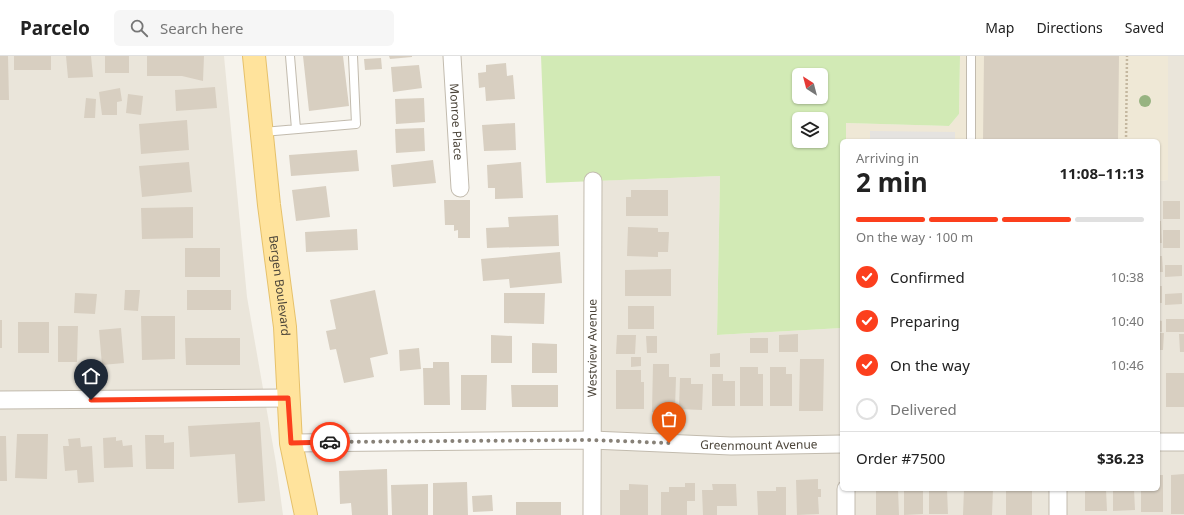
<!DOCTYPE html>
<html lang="en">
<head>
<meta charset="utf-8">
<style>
	:root { --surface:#fff; --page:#f6f6f6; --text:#222; --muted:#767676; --line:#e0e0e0; --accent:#fc3f1d }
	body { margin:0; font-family:"Noto Sans",sans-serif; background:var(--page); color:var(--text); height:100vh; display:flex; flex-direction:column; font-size:15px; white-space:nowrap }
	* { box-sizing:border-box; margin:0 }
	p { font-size:13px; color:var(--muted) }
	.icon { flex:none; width:22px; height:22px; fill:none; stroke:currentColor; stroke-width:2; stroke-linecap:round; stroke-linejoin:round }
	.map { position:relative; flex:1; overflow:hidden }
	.details { position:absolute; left:840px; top:83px; width:320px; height:352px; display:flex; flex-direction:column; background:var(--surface); border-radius:6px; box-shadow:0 1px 3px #0004 }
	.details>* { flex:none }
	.needle { width:26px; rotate:324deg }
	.tools { position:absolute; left:792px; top:12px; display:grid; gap:8px }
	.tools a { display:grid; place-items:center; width:36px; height:36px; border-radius:6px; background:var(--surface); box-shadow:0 1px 3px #0004; font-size:20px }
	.pin { position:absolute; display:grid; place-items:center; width:34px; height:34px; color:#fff; margin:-41px -17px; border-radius:50% 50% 50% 0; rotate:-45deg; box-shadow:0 0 4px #0007 }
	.pin .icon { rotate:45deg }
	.courier { position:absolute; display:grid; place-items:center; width:40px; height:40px; margin:-20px; border:3px solid #fc3f1d; border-radius:50%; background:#fff; color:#222; box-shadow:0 1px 5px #0007 }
	.head em { font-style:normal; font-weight:700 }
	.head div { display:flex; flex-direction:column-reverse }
	.head { display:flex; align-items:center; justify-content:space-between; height:68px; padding:0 16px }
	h1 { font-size:26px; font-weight:700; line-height:30px }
	.bar { display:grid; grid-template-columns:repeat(4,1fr); gap:6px 4px; align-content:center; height:48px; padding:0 16px }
	.bar i { height:5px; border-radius:3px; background:var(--line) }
	.bar .selected { background:var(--accent) }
	.bar p { grid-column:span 4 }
	.line { display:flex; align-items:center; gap:10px; padding:0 16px; border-top:1px solid var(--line) }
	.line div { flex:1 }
	ol { padding:0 16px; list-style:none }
	li { display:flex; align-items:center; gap:12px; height:44px }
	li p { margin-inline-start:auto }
	li .icon { padding:4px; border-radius:50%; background:var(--accent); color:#fff; stroke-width:4 }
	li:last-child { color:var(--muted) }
	li i { width:22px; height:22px; border:2px solid var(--line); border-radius:50% }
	header { display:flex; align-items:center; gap:24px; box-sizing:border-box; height:56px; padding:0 20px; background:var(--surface); border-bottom:1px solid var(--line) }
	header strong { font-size:19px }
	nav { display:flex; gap:22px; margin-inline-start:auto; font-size:14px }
	.search { width:280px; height:36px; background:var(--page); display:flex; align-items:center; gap:10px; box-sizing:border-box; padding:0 14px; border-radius:6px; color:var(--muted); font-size:15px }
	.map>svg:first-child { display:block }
	.residential { fill:#eae5da }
	.education { fill:#efe8d6 }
	.green { fill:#d2eab5; fill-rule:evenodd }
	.parking { fill:#e5e3e0 }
	.building { fill:#d8cfc1 }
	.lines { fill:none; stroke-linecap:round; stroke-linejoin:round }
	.service-casing { stroke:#c2bbae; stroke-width:10 }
	.minor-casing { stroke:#c2bbae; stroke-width:19 }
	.primary-casing { stroke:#e6c16a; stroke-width:24 }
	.path { stroke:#c4b79f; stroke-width:2.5; stroke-dasharray:2 2; stroke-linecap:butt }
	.service { stroke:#fff; stroke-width:8 }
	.minor { stroke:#fff; stroke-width:17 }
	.primary { stroke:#ffe39c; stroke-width:22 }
	.tree { fill:#97b381 }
	.done { stroke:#878178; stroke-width:4; stroke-dasharray:0 7.2 }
	.route { stroke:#fc3f1d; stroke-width:5 }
	.labels { text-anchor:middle; stroke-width:3; stroke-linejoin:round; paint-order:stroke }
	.street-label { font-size:12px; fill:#4b4439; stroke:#fff }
</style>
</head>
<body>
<header>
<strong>Parcelo</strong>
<div class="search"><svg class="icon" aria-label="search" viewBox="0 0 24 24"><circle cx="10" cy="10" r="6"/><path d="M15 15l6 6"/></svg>Search here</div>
<nav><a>Map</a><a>Directions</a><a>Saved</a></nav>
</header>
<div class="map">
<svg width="1184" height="459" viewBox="0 0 1184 459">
	<rect width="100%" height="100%" fill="#f6f3ec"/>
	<path class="residential" d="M0 0H224L247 241 276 407 283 459H0Z
		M1168 0H1184V459H592L593 125 720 120 717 279 842 272V433H1158V125L1168 124Z"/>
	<path class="education" d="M960 0H1168V124L1158 125V85H846V67L949 70 959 58Z"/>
	<path class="green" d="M541 0H960L959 58 949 70 846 67V85H842V272L717 279 720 120 546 127ZM799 19H821V41H799ZM799 63H821V85H799Z"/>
	<path class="parking" d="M870 75 955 76V85H870Z"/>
	<path class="building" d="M0 0H8L9 44H0Z
		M14 0H51V14H14Z
		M66 0H91L93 21 68 22Z
		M105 0H129V17H105Z
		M147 0H204L203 25 182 20H147Z
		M303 0H343L349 50 309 55Z
		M389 0H412V1L390 3Z
		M984 0H1119L1118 85H983Z
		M381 2 382 13 365 14 364 3Z
		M506 7 507 20 513 19 515 43 486 45 485 31 479 32 478 17 486 16V9Z
		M419 9 422 32 393 36 391 11Z
		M215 31 217 52 176 55 175 34Z
		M120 32 122 45 117 46V59H102L99 36Z
		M128 38 143 40 141 59 126 57Z
		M86 42 96 43 95 62H84Z
		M424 42 425 66 396 68 395 43Z
		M187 64 189 94 141 98 139 68Z
		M515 67 516 94 484 95 482 69Z
		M424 72 425 95 396 97 395 73Z
		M357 94 359 115 291 120 289 99Z
		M433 104 436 127 393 131 391 109Z
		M189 106 192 136 142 141 139 110Z
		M521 106 523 142 495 143V132H488L487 109Z
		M326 130 330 161 296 165 292 134Z
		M631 134H668V160H626V141H631Z
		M444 144H470V182H458V174L454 175V169H445Z
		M1163 145H1180V163H1163Z
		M193 151V182L142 183 141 152Z
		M558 159 559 190 487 192 486 172 509 171 508 161Z
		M1158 165H1161L1162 187H1158Z
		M628 171 658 172V176H669L668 196H658V201L627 200Z
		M357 173 358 194 306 196 305 176Z
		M1163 174H1180V192H1163Z
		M185 192H220V221H185Z
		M560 196 562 227 510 232 509 223 483 225 481 203Z
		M1158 200H1162L1163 216H1158Z
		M1165 209H1182V220L1165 221Z
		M671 213V240H625V214Z
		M1158 230H1162V247H1158Z
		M125 234H140L138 255 124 254Z
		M187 234H231V254H187Z
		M375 234 388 298 370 302 374 321 344 327 336 293 330 294 326 275 336 273 330 244Z
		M75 237 97 238 95 258 74 257Z
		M504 237H545L544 268 504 267Z
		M1182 237V248L1165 249V238Z
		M628 250H654V273H628Z
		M141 260H175V303L142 304Z
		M1166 263H1184V276H1166Z
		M0 264H2V292H0Z
		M1158 264 1162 265V276H1158Z
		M18 266H49V297H18Z
		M58 270H78L77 306H58Z
		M121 272 124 307 102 309 99 274Z
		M1158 277H1164L1163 294H1158Z
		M798 278V296H779V279Z
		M1179 278H1184V296H1180Z
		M491 279 512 280V307H491Z
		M617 279H636L635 298H616Z
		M646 280H657V297H647Z
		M185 282H240V309H186Z
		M750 282H768V297H750Z
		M532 287 557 288V317H532Z
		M419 292 421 313 400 315 399 294Z
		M720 297V311H710V298Z
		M631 301H641V310L631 311Z
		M800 303H824L823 355H799Z
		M433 306H449L450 349H424L423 312H433Z
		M653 308H669V321H676L675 353H668V356H652Z
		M740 311H758V318H763V350H740Z
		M770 311H786V318H792V350H770Z
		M616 314H641V326H644V353H616Z
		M1166 317H1184V351H1166Z
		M712 318H723V325H735V350H712Z
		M461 319H487L486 354H461Z
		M680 322H691V328H703L702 354 679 353Z
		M511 329H558V351H512Z
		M260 366 265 445 238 447 235 398 190 401 188 370Z
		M17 378H48L47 423 15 422Z
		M145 379H164V387L174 386V413H146Z
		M0 380H6L7 425H0Z
		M116 381V385L122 384 123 390 132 389 133 411 104 412 103 382Z
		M80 382 81 391 92 390 94 426 78 427 77 414 65 415 63 390H69L68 383Z
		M387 413 388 459H352L351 447 340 448 339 415Z
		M1184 418V458H1171V419Z
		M1158 419H1163V456H1141V433H1158Z
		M818 423V433H821V441H818L819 458 797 459 796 424Z
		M467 426 468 459H433V427Z
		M685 427H695V445H687V459H661V436H669V431H685Z
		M428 428V459H392L391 429Z
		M629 428 648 429V459H620V434H629Z
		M712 428H736L737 450H717V459H703L702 434H713Z
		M776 431H786V459H758L757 435H776Z
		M876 433H898L899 459H876Z
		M904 433H923V458L904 459Z
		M929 433H947L948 458H929Z
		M964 433H993L992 459H963Z
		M1006 433H1032V459H1006Z
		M1085 433H1106L1107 455H1085Z
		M1113 433H1134L1135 454 1113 455Z
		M492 439 493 455 473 456 472 440Z
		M516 446H561V459H516Z"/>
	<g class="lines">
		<g class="service-casing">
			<path id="service" d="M290 0 296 73
				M263 76 356 68 353 0
				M971 85V0"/>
		</g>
		<g class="minor-casing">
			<g id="minor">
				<path id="s1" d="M452 0 460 132"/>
				<path d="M0 344 288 342"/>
				<path d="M1158 386H1184"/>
				<path id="s2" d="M291 387 592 384 731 390 842 388"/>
				<path d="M846 433V459"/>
				<path d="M1058 433V459"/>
				<path id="s3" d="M592 459 593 125"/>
			</g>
		</g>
		<g class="primary-casing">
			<g id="primary">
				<path id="s4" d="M254 0 269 149 285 271 291 387 306 459"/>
			</g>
		</g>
		<path class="path" d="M1126 85 1127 0"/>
		<use href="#service" class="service"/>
		<use href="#minor" class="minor"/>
		<use href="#primary" class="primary"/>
	</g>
	<circle class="tree" cx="1145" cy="45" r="6"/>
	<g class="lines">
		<path class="done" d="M330 386 592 384 669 387"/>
		<path class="route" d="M91 344 288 342 291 387 330 386"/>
	</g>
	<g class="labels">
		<g class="street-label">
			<text dy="4" stroke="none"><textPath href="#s1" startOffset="66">Monroe Place</textPath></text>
			<text dy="4" stroke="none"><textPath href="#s4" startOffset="231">Bergen Boulevard</textPath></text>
			<text dy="4" stroke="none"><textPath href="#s3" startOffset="167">Westview Avenue</textPath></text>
			<text dy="4" stroke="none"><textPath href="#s2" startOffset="468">Greenmount Avenue</textPath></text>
		</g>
	</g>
</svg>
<div class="tools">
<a><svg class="needle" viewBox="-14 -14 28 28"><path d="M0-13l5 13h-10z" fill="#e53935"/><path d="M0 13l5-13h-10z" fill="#767676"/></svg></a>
<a><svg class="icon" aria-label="layers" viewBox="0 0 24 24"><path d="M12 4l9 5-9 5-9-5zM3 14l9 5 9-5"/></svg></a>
</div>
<div class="pin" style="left:669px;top:387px;background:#ea580c"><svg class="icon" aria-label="bag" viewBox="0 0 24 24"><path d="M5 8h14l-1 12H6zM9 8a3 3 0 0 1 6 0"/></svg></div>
<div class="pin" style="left:91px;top:344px;background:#1f2937"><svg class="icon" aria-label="home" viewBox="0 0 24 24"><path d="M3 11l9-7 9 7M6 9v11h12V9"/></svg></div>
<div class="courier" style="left:330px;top:386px"><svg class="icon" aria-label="car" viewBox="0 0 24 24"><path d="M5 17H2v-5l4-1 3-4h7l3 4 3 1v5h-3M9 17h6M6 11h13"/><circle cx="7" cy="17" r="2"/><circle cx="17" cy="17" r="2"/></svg></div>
<section class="details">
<div class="head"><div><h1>2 min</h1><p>Arriving in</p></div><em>11:08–11:13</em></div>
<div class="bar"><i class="selected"></i><i class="selected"></i><i class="selected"></i><i></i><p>On the way · 100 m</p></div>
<ol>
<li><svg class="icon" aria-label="check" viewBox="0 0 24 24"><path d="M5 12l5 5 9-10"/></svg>Confirmed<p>10:38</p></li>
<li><svg class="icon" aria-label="check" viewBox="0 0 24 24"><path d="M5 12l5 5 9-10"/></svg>Preparing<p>10:40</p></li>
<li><svg class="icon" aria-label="check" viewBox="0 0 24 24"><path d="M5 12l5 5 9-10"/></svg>On the way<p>10:46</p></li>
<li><i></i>Delivered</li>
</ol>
<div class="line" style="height:52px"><div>Order #7500</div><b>$36.23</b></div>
</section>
</div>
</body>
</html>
